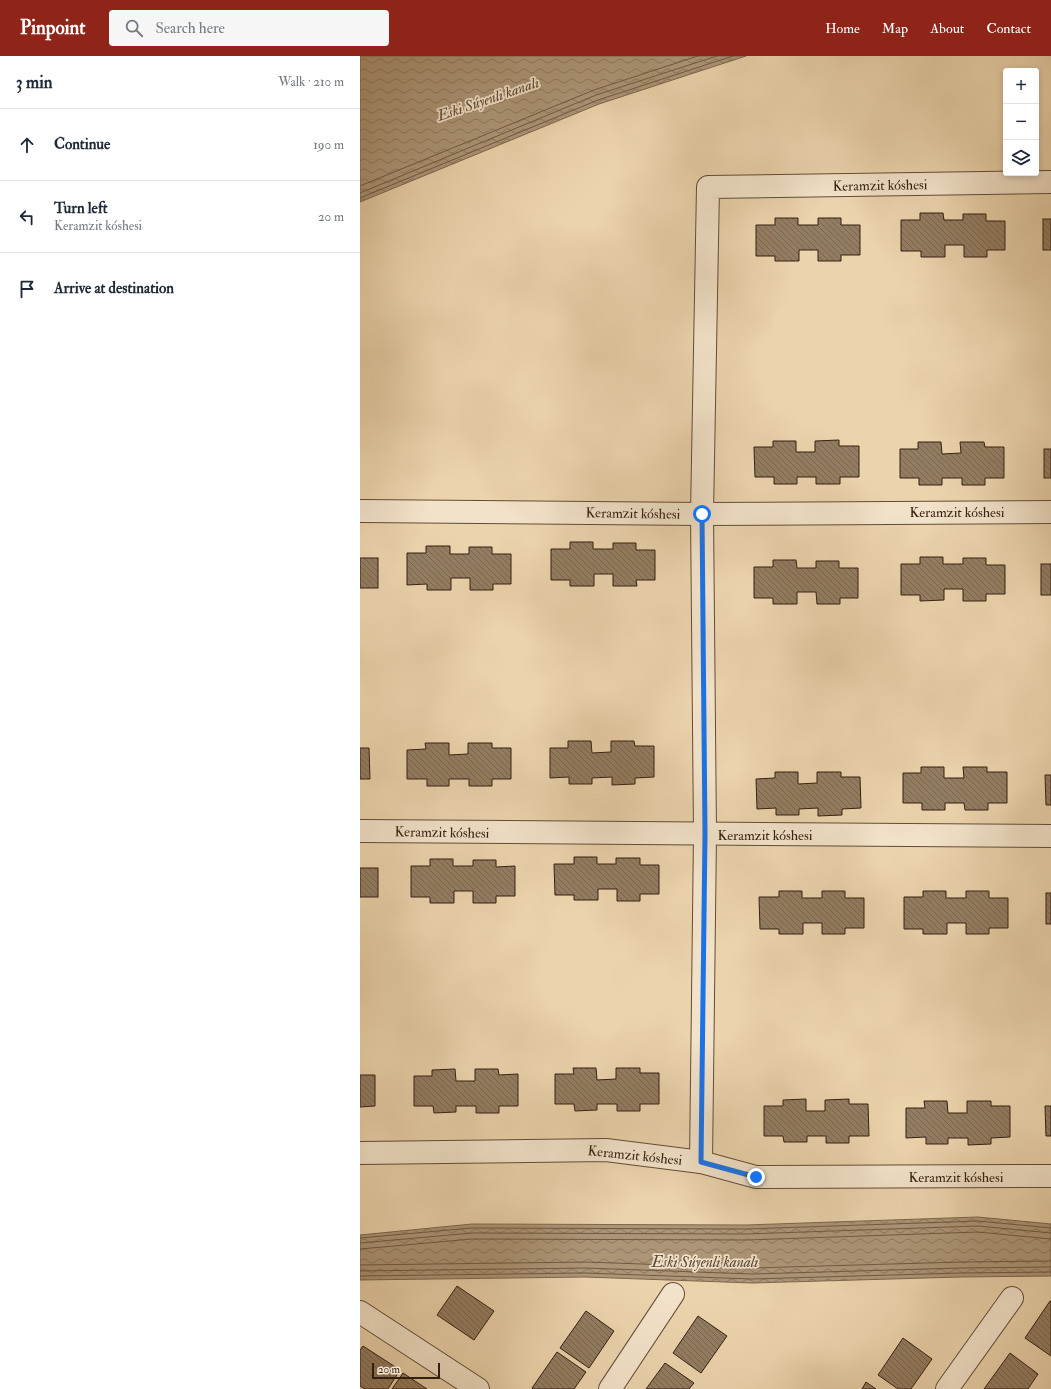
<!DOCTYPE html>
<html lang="en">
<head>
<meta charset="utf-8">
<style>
  body { margin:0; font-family:"IM FELL Double Pica",serif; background:#f6f6f7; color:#1f2937 }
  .controls { position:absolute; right:12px; top:12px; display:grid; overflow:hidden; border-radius:4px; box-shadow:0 2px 6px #0003 }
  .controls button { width:36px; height:36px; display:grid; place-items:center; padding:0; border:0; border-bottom:1px solid #e0e1e3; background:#fff; color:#1f2937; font:20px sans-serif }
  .scale { position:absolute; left:12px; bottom:10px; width:68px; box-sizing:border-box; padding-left:4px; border:2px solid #341f12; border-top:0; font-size:11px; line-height:14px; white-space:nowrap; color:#341f12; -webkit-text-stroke:3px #f2e2c9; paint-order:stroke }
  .stop { position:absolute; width:12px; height:12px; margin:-9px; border:3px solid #1a73e8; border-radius:50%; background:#fff }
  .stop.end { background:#1a73e8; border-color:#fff; box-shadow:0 1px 4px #0008 }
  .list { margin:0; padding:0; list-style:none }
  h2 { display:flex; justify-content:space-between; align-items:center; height:52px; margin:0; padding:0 16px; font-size:17px }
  h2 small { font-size:13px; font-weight:400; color:#747a83 }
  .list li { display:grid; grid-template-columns:26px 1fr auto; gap:12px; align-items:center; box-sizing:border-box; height:72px; padding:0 16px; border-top:1px solid #e0e1e3 }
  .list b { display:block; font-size:15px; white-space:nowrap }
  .list p { margin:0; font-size:13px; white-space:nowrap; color:#747a83 }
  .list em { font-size:13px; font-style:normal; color:#747a83 }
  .icon { flex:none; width:22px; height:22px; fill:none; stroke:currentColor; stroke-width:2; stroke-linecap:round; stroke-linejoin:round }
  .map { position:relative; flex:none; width:691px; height:1333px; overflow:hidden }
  header { display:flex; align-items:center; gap:24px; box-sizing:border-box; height:56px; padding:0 20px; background:#8f2418; color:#fff }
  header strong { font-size:19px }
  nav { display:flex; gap:22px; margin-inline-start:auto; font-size:14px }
  .search { width:280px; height:36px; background:#f6f6f7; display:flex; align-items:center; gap:10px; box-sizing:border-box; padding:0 14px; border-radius:4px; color:#747a83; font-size:15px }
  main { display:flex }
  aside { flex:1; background:#fff }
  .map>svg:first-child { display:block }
</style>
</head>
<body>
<header>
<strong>Pinpoint</strong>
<div class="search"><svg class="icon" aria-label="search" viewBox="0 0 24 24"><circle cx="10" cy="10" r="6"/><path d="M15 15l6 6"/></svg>Search here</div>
<nav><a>Home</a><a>Map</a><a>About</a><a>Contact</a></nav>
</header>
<main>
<aside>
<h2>3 min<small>Walk · 210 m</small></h2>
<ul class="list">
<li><svg class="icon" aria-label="ahead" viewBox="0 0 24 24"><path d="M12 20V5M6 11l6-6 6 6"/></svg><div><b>Continue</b></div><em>190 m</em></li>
<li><svg class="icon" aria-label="left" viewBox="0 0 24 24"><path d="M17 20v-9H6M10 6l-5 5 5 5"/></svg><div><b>Turn left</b><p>Keramzit kóshesi</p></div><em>20 m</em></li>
<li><svg class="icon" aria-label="arrive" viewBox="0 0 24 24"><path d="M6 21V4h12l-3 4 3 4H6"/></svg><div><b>Arrive at destination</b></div></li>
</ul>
</aside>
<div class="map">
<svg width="691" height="1333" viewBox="0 0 691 1333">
  <defs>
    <pattern id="water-waves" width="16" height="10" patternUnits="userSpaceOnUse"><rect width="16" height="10" fill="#ad9678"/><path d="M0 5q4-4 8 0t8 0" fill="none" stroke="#8e7a61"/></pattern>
    <pattern id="building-back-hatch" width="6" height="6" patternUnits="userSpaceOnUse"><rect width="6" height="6" fill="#937d62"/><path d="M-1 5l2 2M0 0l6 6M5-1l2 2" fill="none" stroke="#79664f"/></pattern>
  </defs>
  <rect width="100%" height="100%" fill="#ebd3ac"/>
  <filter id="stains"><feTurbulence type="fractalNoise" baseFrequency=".005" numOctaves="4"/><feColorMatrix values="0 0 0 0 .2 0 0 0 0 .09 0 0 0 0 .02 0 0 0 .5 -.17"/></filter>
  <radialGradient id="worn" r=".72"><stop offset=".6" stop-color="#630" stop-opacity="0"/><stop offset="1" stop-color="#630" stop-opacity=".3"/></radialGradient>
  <!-- water -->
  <g fill="url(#water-waves)" stroke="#7d664f">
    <polygon points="0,0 386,0 239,48 0,146"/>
    <polygon points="618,1161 691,1168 691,1220 601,1221 392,1227 225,1221 0,1224 0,1179 112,1168 386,1169"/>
  </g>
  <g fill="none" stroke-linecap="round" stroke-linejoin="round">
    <!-- shore -->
    <g stroke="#705a45" stroke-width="1">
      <polyline points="0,130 234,34 338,0"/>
      <polyline points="0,137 236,39 357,0"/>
      <polyline points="0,142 238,44 373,0"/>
      <polyline points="0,1182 112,1172 386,1173 618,1165 691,1172"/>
      <polyline points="0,1187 112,1177 386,1178 618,1170 691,1177"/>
      <polyline points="0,1193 112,1183 387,1184 618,1176 691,1183"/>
      <polyline points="0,1209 226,1206 392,1212 601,1206 691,1205"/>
      <polyline points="0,1215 226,1212 392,1218 601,1212 691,1211"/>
      <polyline points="0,1220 225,1217 392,1223 601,1217 691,1216"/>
    </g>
  </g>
  <!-- building -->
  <g fill="url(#building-back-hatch)" stroke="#341f12">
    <polygon points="560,157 583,157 584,164 603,164 603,158 626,158 626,165 645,165 645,194 627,194 627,201 604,201 604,189 585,189 585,201 561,201 561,195 541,195 541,164 560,164"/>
    <polygon points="415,162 438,162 438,169 458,169 458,162 481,162 481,169 500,169 500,199 481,199 481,205 458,205 458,194 439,194 439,205 415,205 415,200 396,200 396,169 415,169"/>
    <rect x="683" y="163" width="8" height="31"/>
    <polygon points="479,384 479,390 499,390 499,421 480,421 480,428 456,428 456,421 437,421 437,428 414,428 414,421 395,421 394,391 413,391 413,385 436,385 436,396 455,396 455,385"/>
    <polygon points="558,386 581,386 582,398 601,397 600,386 624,386 625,391 644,391 644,422 625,422 625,429 602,429 602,422 582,422 582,429 559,429 559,422 540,422 540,393 558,393"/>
    <rect x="684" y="393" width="7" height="29"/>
    <polygon points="210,486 233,486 233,493 253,493 253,487 276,487 276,494 295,494 295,524 276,524 277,530 253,530 253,518 234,518 234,530 210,530 210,524 191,524 191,493 210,493"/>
    <polygon points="66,490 90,490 90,498 109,498 109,491 132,491 132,498 151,498 151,528 133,528 133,534 110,534 110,522 91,522 91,534 67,534 67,528 47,529 47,497 66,497"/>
    <polygon points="560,501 583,501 583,508 603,508 603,502 626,502 626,509 645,509 645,538 626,538 626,545 603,545 603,533 584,533 584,544 560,545 560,539 541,539 541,508 560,508"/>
    <rect x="0" y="502" width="18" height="30"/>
    <polygon points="413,504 436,504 437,512 456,512 456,505 479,505 479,512 498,512 498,542 480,542 480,548 457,548 456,536 437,536 437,548 413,548 413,542 394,542 394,511 413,511"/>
    <rect x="681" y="508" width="10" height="31"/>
    <polygon points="208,685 231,685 232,697 251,696 251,685 274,685 275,690 294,690 294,721 275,722 275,728 252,729 252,721 232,722 232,728 209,728 209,721 190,722 190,692 208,692"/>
    <polygon points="65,687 89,687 89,699 108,698 108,687 132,687 132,692 151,692 151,723 132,723 132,730 109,730 109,723 89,723 89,730 67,730 67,723 47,723 47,694 66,693"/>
    <polygon points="0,692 9,692 10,723 0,723"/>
    <polygon points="561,711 584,711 584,722 604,722 603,711 627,711 627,716 647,716 647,747 628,747 628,754 605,754 604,747 585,747 585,754 562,754 562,747 543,747 543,717 561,717"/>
    <polygon points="415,716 438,716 438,728 457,727 457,716 481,716 481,721 500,721 501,752 482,753 482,759 458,760 458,752 439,753 439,759 416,759 416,752 397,753 396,723 415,722"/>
    <polygon points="685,719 691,719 691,749 686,749"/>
    <polygon points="214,801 237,801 237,808 256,808 256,802 280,802 280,809 299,809 299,838 280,838 280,845 257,845 257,833 238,833 238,844 214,844 214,839 195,839 194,808 214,808"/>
    <polygon points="70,803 93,803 93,810 113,810 113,804 136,804 136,811 155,810 155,840 136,840 136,847 113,847 113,835 94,835 94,847 70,847 70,841 51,841 51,810 70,810"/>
    <rect x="0" y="812" width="18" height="29"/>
    <polygon points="419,835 442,835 442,842 462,842 462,835 485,835 485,842 504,842 504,872 485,872 485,878 462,878 462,867 443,867 443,878 419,878 419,873 400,873 399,841 419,841"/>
    <polygon points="563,835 586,835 586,842 606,842 606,835 629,835 629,842 648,842 648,872 629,872 629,878 606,878 606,867 587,867 587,878 563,878 563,873 544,873 544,841 563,841"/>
    <rect x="686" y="837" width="5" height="31"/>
    <polygon points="213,1012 236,1012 237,1024 256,1023 256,1012 280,1012 280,1017 299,1017 299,1048 280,1048 280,1055 257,1055 257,1048 237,1048 237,1054 215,1055 214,1048 195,1048 195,1018 214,1018"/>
    <polygon points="95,1013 96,1025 115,1025 115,1013 138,1013 139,1019 158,1018 158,1050 139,1050 139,1057 116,1057 116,1050 96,1050 96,1056 74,1057 73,1050 54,1050 54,1020 72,1020 72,1014"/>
    <polygon points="0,1019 15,1019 15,1050 0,1051"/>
    <polygon points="446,1043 446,1055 465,1055 465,1044 489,1043 489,1048 508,1048 509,1080 489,1080 489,1087 466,1087 466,1080 447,1080 447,1086 424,1086 423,1080 404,1080 404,1050 423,1050 423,1044"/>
    <polygon points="564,1045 587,1045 588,1057 607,1057 607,1045 631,1045 631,1050 650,1050 650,1081 631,1082 631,1088 608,1089 608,1082 588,1082 588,1088 566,1088 566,1081 546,1082 546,1052 565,1052"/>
    <polygon points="685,1050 691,1050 691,1080 686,1080"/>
    <polygon points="97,1230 134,1255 114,1284 77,1259"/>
    <polygon points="690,1245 691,1245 691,1300 665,1282"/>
    <polygon points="226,1255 254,1275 229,1312 200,1292"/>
    <polygon points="338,1260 367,1280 341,1317 313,1297"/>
    <polygon points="543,1282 572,1303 551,1333 538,1333 518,1319"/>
    <polygon points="3,1290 40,1314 28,1333 5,1333 0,1330 0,1294"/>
    <polygon points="197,1296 226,1316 214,1333 173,1333 172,1332"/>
    <polygon points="650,1297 678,1318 668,1333 624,1333"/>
    <polygon points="305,1307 334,1327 329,1333 286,1333"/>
    <polygon points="43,1317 67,1333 32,1333"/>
    <polygon points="506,1326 516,1333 502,1333"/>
  </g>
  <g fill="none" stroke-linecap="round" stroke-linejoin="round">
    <defs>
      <g id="minor">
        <polyline points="0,455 342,458 691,456"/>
        <polyline points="0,775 691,780"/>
        <polyline points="0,1097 246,1094 341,1106 396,1121 691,1120"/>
        <polyline points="341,1106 345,778 342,458 348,131 691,126"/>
        <polyline points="0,1256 118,1333"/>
        <polyline points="250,1333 313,1238"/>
        <polyline points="587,1333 652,1242"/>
      </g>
    </defs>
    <!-- minor casing -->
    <use href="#minor" stroke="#624c38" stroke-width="24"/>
    <!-- minor -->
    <use href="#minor" stroke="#f2e2c9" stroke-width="22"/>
  </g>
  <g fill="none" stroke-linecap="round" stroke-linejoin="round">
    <!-- route -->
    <polyline stroke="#1a73e8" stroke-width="5" points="342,458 345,778 341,1106 396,1121"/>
  </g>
  <g text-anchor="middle" stroke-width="3.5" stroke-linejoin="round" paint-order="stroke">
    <!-- street labels -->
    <g font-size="14" fill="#341f12" stroke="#f2e2c9">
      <text transform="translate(520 129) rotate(-1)" y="5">Keramzit kóshesi</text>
      <text x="597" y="461">Keramzit kóshesi</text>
      <text transform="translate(273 457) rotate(1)" y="5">Keramzit kóshesi</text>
      <text transform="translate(82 776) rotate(1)" y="5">Keramzit kóshesi</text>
      <text x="405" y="784">Keramzit kóshesi</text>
      <text transform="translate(275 1099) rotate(6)" y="5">Keramzit kóshesi</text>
      <text x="596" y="1126">Keramzit kóshesi</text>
    </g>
    <!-- water labels -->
    <g font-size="15" font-style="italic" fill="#5e4936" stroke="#f2e2c9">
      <text transform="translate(128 43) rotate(-19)" y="5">Eski Súyenli kanalı</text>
      <text x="345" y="1211">Eski Súyenli kanalı</text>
    </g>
  </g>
  <rect width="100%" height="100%" filter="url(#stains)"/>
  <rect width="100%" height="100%" fill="url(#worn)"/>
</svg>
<div class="controls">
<button>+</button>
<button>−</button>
<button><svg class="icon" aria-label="layers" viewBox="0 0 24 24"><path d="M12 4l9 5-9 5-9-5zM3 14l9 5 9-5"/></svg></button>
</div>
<div class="scale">20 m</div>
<div class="stop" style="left:342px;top:458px"></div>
<div class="stop end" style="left:396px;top:1121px"></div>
</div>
</main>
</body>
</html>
